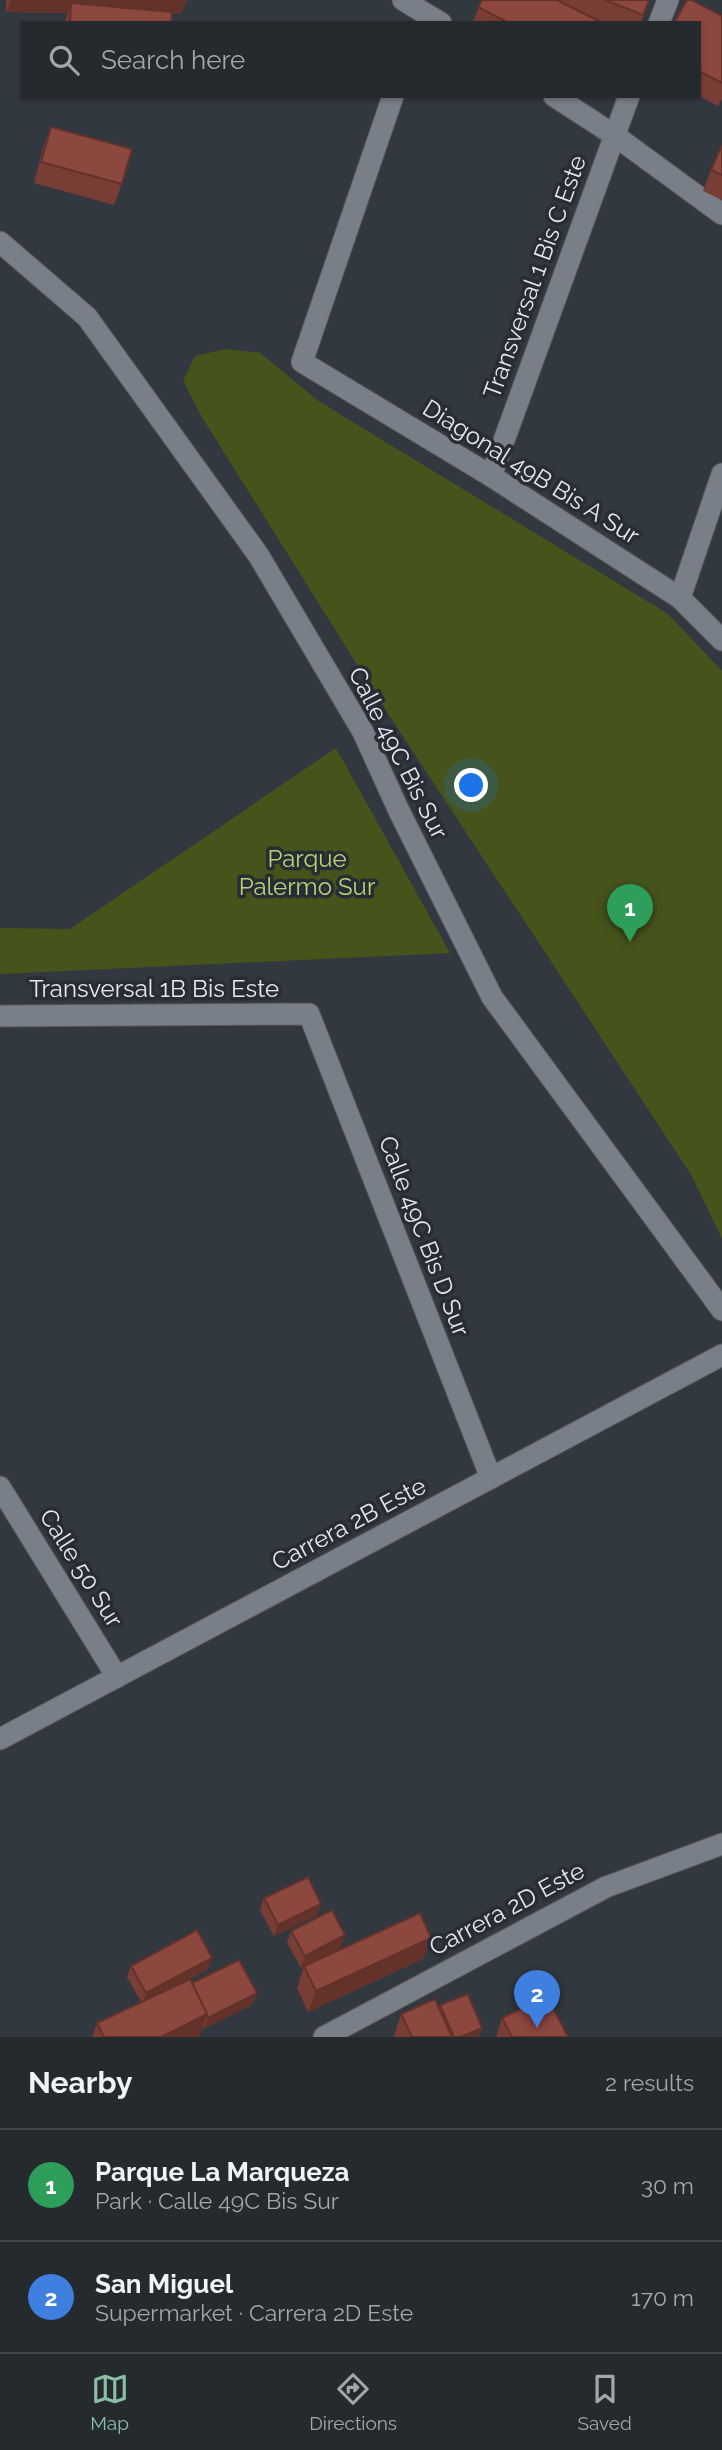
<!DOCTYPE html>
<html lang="en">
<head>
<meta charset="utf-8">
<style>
  body { margin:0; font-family:Raleway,sans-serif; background:#2d3237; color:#f1f3f6 }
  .you { position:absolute; left:472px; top:786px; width:24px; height:24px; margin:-18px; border:5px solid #fff; border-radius:50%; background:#1a73e8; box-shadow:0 0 0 10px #1a73e833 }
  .badge { display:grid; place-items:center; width:46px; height:46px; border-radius:50%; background:#8abfa5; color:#fff; font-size:23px; font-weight:700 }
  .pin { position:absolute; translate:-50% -58px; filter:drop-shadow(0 2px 4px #0008) }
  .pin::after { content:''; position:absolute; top:37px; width:24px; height:21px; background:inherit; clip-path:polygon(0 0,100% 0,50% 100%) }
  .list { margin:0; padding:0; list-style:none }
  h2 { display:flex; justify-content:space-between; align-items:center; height:91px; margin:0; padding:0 28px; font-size:30px }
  h2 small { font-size:23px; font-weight:400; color:#a3a7aa }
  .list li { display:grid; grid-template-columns:46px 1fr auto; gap:21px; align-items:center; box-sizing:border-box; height:112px; padding:0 28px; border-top:2px solid #42464b }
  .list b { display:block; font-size:26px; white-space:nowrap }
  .list p { margin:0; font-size:23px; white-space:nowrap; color:#a3a7aa }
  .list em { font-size:23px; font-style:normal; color:#a3a7aa }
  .icon { flex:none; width:38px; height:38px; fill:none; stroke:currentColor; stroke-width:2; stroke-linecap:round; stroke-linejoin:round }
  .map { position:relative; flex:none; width:722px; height:2037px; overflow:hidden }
  .search { position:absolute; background:#252a2f; box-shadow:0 2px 5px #0004; left:21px; right:21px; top:21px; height:77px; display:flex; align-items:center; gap:18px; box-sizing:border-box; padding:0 24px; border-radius:0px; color:#a3a7aa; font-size:26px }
  .sheet { height:315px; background:#252a2f }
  nav { display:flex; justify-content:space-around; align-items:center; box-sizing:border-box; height:98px; border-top:2px solid #42464b; background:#252a2f; font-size:19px; color:#a3a7aa }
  nav a { display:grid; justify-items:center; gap:4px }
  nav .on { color:#8abfa5 }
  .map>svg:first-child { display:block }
</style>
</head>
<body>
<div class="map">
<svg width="722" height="2037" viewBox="0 0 722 2037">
  <rect width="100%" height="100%" fill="#31383f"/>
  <!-- green -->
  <g fill="#46541c">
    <polygon points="226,349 260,353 320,402 668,614 722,671 722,1239 692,1176 385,709 203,419 183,381 195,356"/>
    <polygon points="336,748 450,953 0,974 0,928 70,929"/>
  </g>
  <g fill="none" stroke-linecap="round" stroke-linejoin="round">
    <defs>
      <g id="street">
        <polyline points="403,0 441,23"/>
        <polyline points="659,23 668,0"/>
        <polyline points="393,96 302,362 491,476 680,598 722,640"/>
        <polyline points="554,96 614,135 722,214"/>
        <polyline points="0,242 87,317 259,556 363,732 399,811 492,997 722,1310"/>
        <polyline points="491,476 629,96"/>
        <polyline points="680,598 722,474"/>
        <polyline points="0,1016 309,1014 491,1478"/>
        <polyline points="0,1487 117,1677"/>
        <polyline points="0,1739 722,1355"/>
        <polyline points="324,2037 606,1887 722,1844"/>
      </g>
    </defs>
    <!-- street casing -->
    <use href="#street" stroke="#52575d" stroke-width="23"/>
    <!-- street -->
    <use href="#street" stroke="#787f88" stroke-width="21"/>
  </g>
  <!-- wall -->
  <g fill="#783d35">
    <polygon points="6,0 187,0 181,14 172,14 171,23 64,23 68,13 6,12"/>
    <polygon points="482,0 650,0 641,23 472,23"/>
    <polygon points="722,16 722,99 718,106 699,96 699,23"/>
    <polygon points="51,127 122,184 114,205 34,183 43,148"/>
    <polygon points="722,145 722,200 703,191 711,170"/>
    <polygon points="264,1898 317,1915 274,1936 260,1910"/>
    <polygon points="291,1931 341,1947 301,1968 287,1943"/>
    <polygon points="423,1959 308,2012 297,1988 304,1966"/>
    <polygon points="131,1966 208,1969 190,1979 192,1983 257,1993 252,2005 204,2029 203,2026 200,2036 197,2037 92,2037 97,2023 141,2002 127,1977"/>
    <polygon points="440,2005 479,2037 394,2037 394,2036 401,2014 439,2009"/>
    <polygon points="502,2018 568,2037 496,2037"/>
  </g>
  <!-- shaded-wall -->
  <g fill="#62322b">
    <polygon points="11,0 187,0 181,14 71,13 71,3 68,13 6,12"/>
    <polygon points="321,1904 317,1915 274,1936 278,1925"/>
    <polygon points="345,1935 341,1947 301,1968 305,1956"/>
    <polygon points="431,1938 423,1959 308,2012 316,1991"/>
    <polygon points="212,1958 208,1969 142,2005 146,1993"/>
    <polygon points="257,1993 252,2005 204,2029 208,2018"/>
    <polygon points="207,2014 200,2036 197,2037 161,2037"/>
    <polygon points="482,2028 479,2037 460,2037"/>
  </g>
  <!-- building -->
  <g fill="#8c473e" stroke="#62322b" stroke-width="2">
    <polygon points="482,0 557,0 603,23 509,23 478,7"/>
    <polygon points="605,0 649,0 643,15"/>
    <polygon points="687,0 692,0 722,16 722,83 699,71 699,23 674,23"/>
    <polygon points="71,3 172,12 171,23 70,23"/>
    <polygon points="51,127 132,149 122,184 41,162"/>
    <polygon points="722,145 722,175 711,170"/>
    <polygon points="308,1877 321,1904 278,1925 264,1898"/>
    <polygon points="332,1910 345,1935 305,1956 291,1931"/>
    <polygon points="420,1913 431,1938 316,1991 304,1966"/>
    <polygon points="197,1930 212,1958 146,1993 131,1966"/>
    <polygon points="239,1960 257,1993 208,2018 192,1983"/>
    <polygon points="190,1979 207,2014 161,2037 104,2037 97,2023"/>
    <polygon points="468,1994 482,2028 460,2037 454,2037 440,2005"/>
    <polygon points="547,1996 568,2037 512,2037 502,2018"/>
    <polygon points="435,1999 452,2037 412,2037 401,2014"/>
  </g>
  <g text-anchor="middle" stroke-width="7" stroke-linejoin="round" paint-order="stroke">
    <!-- street labels -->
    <g font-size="24" fill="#e4e8ed" stroke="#272d34">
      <text transform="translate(535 277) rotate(-70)" y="8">Transversal 1 Bis C Este</text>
      <text transform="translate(531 472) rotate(32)" y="8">Diagonal 49B Bis A Sur</text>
      <text transform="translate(398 753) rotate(63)" y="8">Calle 49C Bis Sur</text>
      <text x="154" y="997">Transversal 1B Bis Este</text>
      <text transform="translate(424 1236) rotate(69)" y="8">Calle 49C Bis D Sur</text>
      <text transform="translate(349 1524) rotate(-28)" y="8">Carrera 2B Este</text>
      <text transform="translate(81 1568) rotate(58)" y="8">Calle 50 Sur</text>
      <text transform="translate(507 1909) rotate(-28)" y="8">Carrera 2D Este</text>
    </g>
    <!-- park labels -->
    <g font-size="24" fill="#b8d274" stroke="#272d34">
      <text x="307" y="867">Parque<tspan x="307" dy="28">Palermo Sur</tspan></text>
    </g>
  </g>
</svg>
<div class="you"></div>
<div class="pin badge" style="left:630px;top:942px;background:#2e9e5b">1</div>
<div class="pin badge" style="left:537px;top:2028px;background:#3f7fe0">2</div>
<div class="search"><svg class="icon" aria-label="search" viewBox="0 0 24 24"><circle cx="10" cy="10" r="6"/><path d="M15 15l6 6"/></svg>Search here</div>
</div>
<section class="sheet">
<h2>Nearby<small>2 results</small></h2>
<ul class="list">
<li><span class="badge" style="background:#2e9e5b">1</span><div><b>Parque La Marqueza</b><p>Park · Calle 49C Bis Sur</p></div><em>30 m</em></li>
<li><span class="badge" style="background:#3f7fe0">2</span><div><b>San Miguel</b><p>Supermarket · Carrera 2D Este</p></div><em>170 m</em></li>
</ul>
</section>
<nav>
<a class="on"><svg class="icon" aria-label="map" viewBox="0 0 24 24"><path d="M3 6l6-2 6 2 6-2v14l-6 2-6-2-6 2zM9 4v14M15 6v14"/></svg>Map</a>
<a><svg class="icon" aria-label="directions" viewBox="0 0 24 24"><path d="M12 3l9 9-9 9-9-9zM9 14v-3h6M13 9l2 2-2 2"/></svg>Directions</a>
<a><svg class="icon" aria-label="saved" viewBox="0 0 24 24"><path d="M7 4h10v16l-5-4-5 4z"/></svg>Saved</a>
</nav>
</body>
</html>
